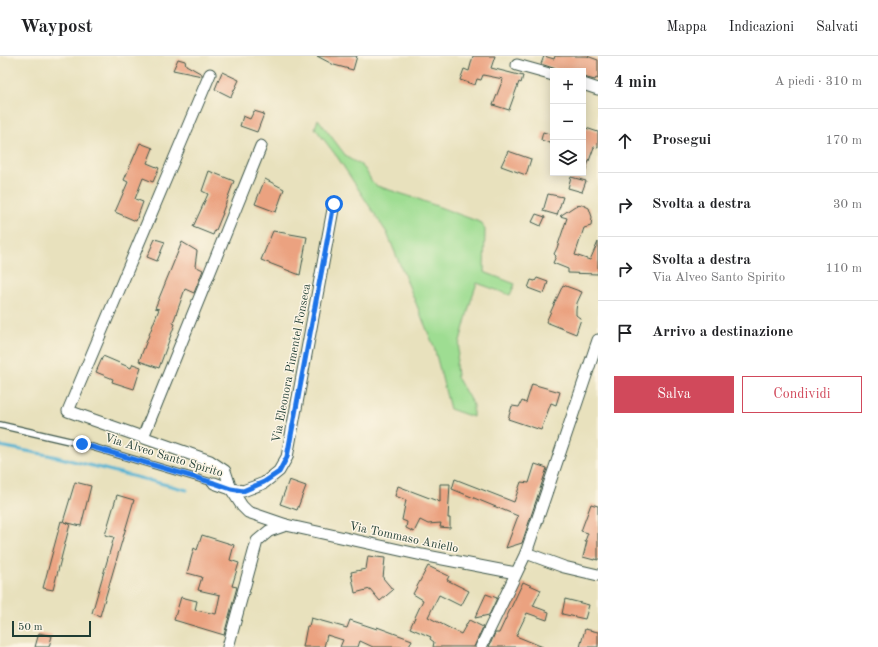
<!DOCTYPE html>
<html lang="it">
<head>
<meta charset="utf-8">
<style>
  body { margin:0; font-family:"Old Standard TT",serif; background:#f2f2f2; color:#202124 }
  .controls { position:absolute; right:12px; top:12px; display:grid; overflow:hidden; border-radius:0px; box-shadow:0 2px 10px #0003 }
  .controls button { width:36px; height:36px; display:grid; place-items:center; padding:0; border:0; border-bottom:1px solid #e0e0e0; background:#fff; color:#202124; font:20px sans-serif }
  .scale { position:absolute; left:12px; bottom:10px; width:79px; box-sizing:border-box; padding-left:4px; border:2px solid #1f3d34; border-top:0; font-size:11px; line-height:14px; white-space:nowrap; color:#1f3d34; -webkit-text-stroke:3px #fcf5e5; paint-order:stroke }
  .stop { position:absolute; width:12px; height:12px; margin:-9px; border:3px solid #1a73e8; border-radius:50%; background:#fff }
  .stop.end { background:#1a73e8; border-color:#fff; box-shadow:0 1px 4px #0008 }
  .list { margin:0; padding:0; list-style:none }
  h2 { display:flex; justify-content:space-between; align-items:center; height:52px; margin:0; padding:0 16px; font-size:17px }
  h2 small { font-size:13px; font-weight:400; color:#757577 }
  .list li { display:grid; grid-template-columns:26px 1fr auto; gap:12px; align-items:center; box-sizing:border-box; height:64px; padding:0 16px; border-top:1px solid #e0e0e0 }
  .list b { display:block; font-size:15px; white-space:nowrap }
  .list p { margin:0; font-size:13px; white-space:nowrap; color:#757577 }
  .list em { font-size:13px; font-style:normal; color:#757577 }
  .actions { display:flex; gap:8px; padding:12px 16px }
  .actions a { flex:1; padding:9px 0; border:1px solid #d1495b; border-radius:0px; text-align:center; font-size:14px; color:#d1495b }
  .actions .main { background:#d1495b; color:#fff }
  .icon { flex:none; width:22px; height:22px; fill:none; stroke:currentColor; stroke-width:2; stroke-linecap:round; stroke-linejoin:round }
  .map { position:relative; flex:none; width:598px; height:591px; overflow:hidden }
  header { display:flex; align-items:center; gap:24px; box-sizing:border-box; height:56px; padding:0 20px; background:#fff; border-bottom:1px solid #e0e0e0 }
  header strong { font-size:19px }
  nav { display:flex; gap:22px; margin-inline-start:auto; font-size:14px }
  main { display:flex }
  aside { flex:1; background:#fff }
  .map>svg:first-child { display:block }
</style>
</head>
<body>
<header>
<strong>Waypost</strong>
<nav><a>Mappa</a><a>Indicazioni</a><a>Salvati</a></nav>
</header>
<main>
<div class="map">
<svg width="598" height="591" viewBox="0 0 598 591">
  <rect width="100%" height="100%" fill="#fcf5e5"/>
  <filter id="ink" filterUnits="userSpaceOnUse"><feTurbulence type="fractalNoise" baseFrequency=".025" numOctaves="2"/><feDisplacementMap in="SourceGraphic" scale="8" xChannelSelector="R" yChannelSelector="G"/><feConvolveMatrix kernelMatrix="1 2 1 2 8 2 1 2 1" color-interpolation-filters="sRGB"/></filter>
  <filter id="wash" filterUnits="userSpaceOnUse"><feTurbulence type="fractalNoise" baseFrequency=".012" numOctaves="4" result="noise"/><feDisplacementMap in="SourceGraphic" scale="16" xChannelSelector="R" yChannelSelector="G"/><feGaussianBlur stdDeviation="0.9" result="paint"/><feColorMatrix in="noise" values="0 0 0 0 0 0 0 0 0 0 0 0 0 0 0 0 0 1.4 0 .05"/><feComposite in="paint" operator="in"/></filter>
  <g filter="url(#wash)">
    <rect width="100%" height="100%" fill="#e8e1bd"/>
    <!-- green -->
    <path fill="#9edd92" stroke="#5e8d63" d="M318 63 346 100C351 105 360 107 364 112 369 118 370 126 377 130L418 143 482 167 485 174 484 216 515 228 510 239 477 227 472 241 460 285 456 309 457 321 473 349V361L450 353 434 291 387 177 338 102 315 72Z"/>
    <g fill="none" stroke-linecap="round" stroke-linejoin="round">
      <!-- stream -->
      <polyline stroke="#55b3d3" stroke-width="3" points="0,390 53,400 187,434"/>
    </g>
    <g id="blocks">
      <!-- building -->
      <g fill="#eba280">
        <polygon points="317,0 357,0 353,14 334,9"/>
        <polygon points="473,0 495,0 491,12 523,20 521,27 519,26 509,54 493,49 503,23 483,19 481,24 477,23 475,29 460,24 464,13 469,15"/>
        <polygon points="544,0 554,3 555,0 587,0 598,4 598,23 596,22 595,24 583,21 583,15 562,15 541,8"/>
        <polygon points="178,3 185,5 186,9 202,18 202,20 173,14"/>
        <polygon points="222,16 239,24 231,41 215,33"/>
        <polygon points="254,55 264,58 257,76 240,70 243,60 250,63"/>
        <polygon points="583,71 598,76 598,92 594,91 584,119 583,119"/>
        <polygon points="543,76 553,79 553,88 541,84"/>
        <polygon points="140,87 153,92 147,107 159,112 153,126 143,122 135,143 143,146 136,165 115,156 128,126 124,124"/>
        <polygon points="508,95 531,103 526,119 501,110"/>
        <polygon points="209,115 234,125 222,157 223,157 216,174 215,174 213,179 193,171 208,138 202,135"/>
        <polygon points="571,121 586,125 582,136 568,132"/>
        <polygon points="265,123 284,133 276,156 255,148"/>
        <polygon points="548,138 563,141 557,159 543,155"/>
        <polygon points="583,149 589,152 592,161 591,170 584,172 575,199 590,204 598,186 598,218 568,217 568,213 553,207 556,200 554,198 557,192 567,162 560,160 575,150"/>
        <polygon points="536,158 545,161 541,170 532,166"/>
        <polygon points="273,175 307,181 300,219 261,204"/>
        <polygon points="155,183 165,186 157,205 147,201"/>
        <polygon points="182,186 197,195 195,210 203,214 194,237 185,233 173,267 175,268 159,312 139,305 159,253 155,252"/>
        <polygon points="537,222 548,226 544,238 528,232 531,224 535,225"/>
        <polygon points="563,229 582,236 577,247 576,254 576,259 581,263 576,278 546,266"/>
        <polygon points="103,300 131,312 133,308 141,311 134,333 112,326 113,323 96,316"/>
        <polygon points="532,328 560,336 556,349 551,347 541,374 508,363 512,350 519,351 522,345 526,347"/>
        <polygon points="535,408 547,412 522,487 506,492 518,460 452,433 455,423 514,446 521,426 529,427"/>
        <polygon points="289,424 306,430 297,454 280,448"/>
        <polygon points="75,426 91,430 81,470 64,466 70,468 53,534 43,532 61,465 63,466"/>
        <polygon points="440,428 450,428 448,462 450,462 450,472 440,471 441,467 428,468 420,464 414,476 406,472 407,466 402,464 406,444 395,440 398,430 440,446"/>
        <polygon points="117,439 134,444 100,560 92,557 114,481 105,479"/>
        <polygon points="591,448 598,450 598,504 594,503 594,504 583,501 587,485 585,485 588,477 581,475"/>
        <polygon points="202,479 234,489 230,504 239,507 232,530 237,531 224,579 174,564 181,541 197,545 195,554 216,558 220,539 198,534 202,521 187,517 194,492 197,494"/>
        <polygon points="368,500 385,502 383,522 393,534 380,545 370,533 355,537 351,516 366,513"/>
        <polygon points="428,510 449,520 447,524 469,535 461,550 439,539 428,561 461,578 469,564 483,571 474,591 433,591 434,586 430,583 431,581 410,572 423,544 413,538"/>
        <polygon points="523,526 541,534 533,550 549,556 547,564 527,557 516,580 543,591 489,591 495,577 499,577"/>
        <polygon points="486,538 497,542 490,557 489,559 475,562"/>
        <polygon points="565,543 589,549 585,563 562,558"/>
        <polygon points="311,562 347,572 350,564 377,573 377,571 412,584 409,591 373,591 360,585 358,591 340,591 343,584 327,579 324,591 303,591 307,570 309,570"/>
        <polygon points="585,573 598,576 598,591 580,591"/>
        <polygon points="39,577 52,580 49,591 35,591"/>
      </g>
    </g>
  </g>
  <g filter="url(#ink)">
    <use href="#blocks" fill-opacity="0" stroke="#3d5649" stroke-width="1"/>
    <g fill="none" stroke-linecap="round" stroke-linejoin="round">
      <defs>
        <polyline id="service" points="0,369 82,388 214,427"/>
        <g id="minor">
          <polyline points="517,9 553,19"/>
          <polyline points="210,18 68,355 210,405 225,415 231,433 242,450 248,456 286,469 422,499 516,517"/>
          <polyline points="583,28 598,33"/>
          <polyline points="143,381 261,90"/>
          <polyline points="214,427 231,433 243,435 264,427 279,415 287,401 334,148"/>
          <polyline points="526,497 564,511 598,519"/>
          <polyline points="228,591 257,485 269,475 286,469"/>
          <polyline points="481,591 526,497 598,284"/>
        </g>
      </defs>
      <!-- service casing -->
      <use href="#service" stroke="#3d5649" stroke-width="8"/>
      <!-- minor casing -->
      <use href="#minor" stroke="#3d5649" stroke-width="13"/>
      <!-- service -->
      <use href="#service" stroke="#fff" stroke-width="5.5"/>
      <!-- minor -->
      <use href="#minor" stroke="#fff" stroke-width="11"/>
    </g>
  </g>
  <g fill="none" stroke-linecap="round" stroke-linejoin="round" filter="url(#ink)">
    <!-- route -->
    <polyline stroke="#1a73e8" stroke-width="5" points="82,388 214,427 231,433 243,435 264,426 279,416 287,401 334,148"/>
  </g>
  <g text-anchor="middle" stroke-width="3" stroke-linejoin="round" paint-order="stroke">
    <!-- street labels -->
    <g font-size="12" fill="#1f3d34" stroke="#fcf5e5">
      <text transform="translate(291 307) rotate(-79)" y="4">Via Eleonora Pimentel Fonseca</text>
      <text transform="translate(164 399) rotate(17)" y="4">Via Alveo Santo Spirito</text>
      <text transform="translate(404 481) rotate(12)" y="4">Via Tommaso Aniello</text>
    </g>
  </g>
</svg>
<div class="controls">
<button>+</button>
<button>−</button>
<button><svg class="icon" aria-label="layers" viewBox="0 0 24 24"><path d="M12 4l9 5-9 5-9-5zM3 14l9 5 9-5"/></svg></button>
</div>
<div class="scale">50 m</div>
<div class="stop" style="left:334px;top:148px"></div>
<div class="stop end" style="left:82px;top:388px"></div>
</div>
<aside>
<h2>4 min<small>A piedi · 310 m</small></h2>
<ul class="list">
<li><svg class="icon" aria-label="ahead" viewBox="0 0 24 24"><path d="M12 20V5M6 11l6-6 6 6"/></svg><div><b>Prosegui</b></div><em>170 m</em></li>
<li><svg class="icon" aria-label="right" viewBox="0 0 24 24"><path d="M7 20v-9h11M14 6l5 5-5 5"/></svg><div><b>Svolta a destra</b></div><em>30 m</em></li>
<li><svg class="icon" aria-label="right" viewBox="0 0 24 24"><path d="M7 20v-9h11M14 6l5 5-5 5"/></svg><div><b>Svolta a destra</b><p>Via Alveo Santo Spirito</p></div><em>110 m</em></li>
<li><svg class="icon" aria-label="arrive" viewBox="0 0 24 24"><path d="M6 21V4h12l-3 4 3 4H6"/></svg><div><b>Arrivo a destinazione</b></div></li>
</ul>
<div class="actions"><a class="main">Salva</a><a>Condividi</a></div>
</aside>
</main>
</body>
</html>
